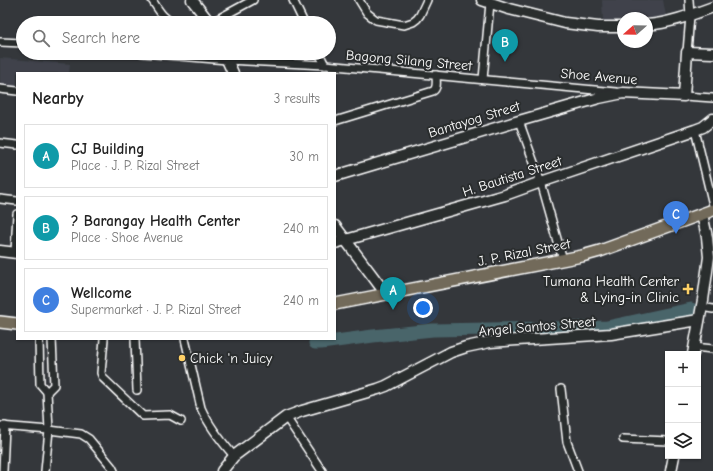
<!DOCTYPE html>
<html lang="en">
<head>
<meta charset="utf-8">
<style>
  body { margin:0; font-family:"Comic Neue",sans-serif; background:#f2f2f2; color:#222 }
  .controls { position:absolute; right:12px; bottom:12px; display:grid; overflow:hidden; border-radius:0px; box-shadow:0 1px 3px #0004 }
  .controls button { width:36px; height:36px; display:grid; place-items:center; padding:0; border:0; border-bottom:1px solid #e0e0e0; background:#fff; color:#222; font:20px sans-serif }
  .compass { position:absolute; left:617px; top:12px; width:36px; height:36px; border-radius:50%; background:#fff; box-shadow:0 1px 3px #0004; rotate:250deg }
  .you { position:absolute; left:423px; top:308px; width:14px; height:14px; margin:-10px; border:3px solid #fff; border-radius:50%; background:#1a73e8; box-shadow:0 0 0 6px #1a73e833 }
  .badge { display:grid; place-items:center; width:26px; height:26px; border-radius:50%; background:#111827; color:#fff; font-size:13px; font-weight:700 }
  .pin { position:absolute; translate:-50% -33px; filter:drop-shadow(0 1px 2px #0008) }
  .pin::after { content:''; position:absolute; top:21px; width:14px; height:12px; background:inherit; clip-path:polygon(0 0,100% 0,50% 100%) }
  .list { margin:0; padding:0; list-style:none }
  h2 { display:flex; justify-content:space-between; align-items:center; height:52px; margin:0; padding:0 16px; font-size:17px }
  h2 small { font-size:13px; font-weight:400; color:#767676 }
  .list li { display:grid; grid-template-columns:26px 1fr auto; gap:12px; align-items:center; box-sizing:border-box; height:64px; margin:0 8px 8px; padding:0 8px; border:1px solid #e0e0e0; border-radius:0px }
  .list b { display:block; font-size:15px; white-space:nowrap }
  .list p { margin:0; font-size:13px; white-space:nowrap; color:#767676 }
  .list em { font-size:13px; font-style:normal; color:#767676 }
  .icon { flex:none; width:22px; height:22px; fill:none; stroke:currentColor; stroke-width:2; stroke-linecap:round; stroke-linejoin:round }
  .map { position:relative; flex:none; width:713px; height:471px; overflow:hidden }
  .search { position:absolute; background:#fff; box-shadow:0 1px 3px #0004; left:16px; top:16px; width:320px; height:44px; display:flex; align-items:center; gap:10px; box-sizing:border-box; padding:0 14px; border-radius:22px; color:#767676; font-size:15px }
  .panel { position:absolute; background:#fff; box-shadow:0 1px 3px #0004; left:16px; top:72px; width:320px; height:268px; border-radius:0px }
  .map>svg:first-child { display:block }
</style>
</head>
<body>
<div class="map">
<svg width="713" height="471" viewBox="0 0 713 471">
  <rect width="100%" height="100%" fill="#34373b"/>
  <filter id="ink" filterUnits="userSpaceOnUse"><feTurbulence type="fractalNoise" baseFrequency=".025" numOctaves="2"/><feDisplacementMap in="SourceGraphic" scale="8" xChannelSelector="R" yChannelSelector="G"/><feConvolveMatrix kernelMatrix="1 2 1 2 8 2 1 2 1" color-interpolation-filters="sRGB"/></filter>
  <g filter="url(#ink)">
    <!-- built -->
    <g fill="#3f434b">
      <polygon points="602,0 663,0 666,16 647,20 647,18 623,18 623,22 603,21"/>
      <polygon points="0,58 70,64 69,73 17,73 17,90 7,86 0,85"/>
    </g>
    <g fill="none" stroke-linecap="round" stroke-linejoin="round">
      <!-- river -->
      <polyline stroke="#48656b" stroke-width="13" points="315,343 321,343 373,336 433,330 607,327 691,309"/>
      <defs>
        <g id="street">
          <path d="M152 0C158 9 163 19 174 23"/>
          <polyline points="293,0 304,23"/>
          <polyline points="359,0 367,13 376,20 404,25 413,22 417,19 420,15 427,0"/>
          <polyline points="190,23 209,21 216,20 253,0"/>
          <polyline points="0,42 23,43"/>
          <polyline points="687,52 690,16 689,0"/>
          <polyline points="142,53 227,60 325,65 616,92"/>
          <polyline points="319,53 325,65"/>
          <polyline points="483,79 490,3"/>
          <polyline points="0,89 17,91"/>
          <polyline points="684,96 713,98"/>
          <path d="M335 121 433 91C438 88 436 80 436 75"/>
          <polyline points="519,121 541,182 563,260"/>
          <polyline points="695,130 713,205"/>
          <polyline points="0,143 17,145"/>
          <polyline points="0,199 17,201"/>
          <polyline points="15,252 17,214"/>
          <polyline points="701,307 713,309"/>
          <polyline points="39,339 40,384 47,392 49,430 45,471"/>
          <polyline points="104,339 101,373 103,378 143,416 170,415 181,421"/>
          <polyline points="135,339 137,390"/>
          <path d="M185 339 201 408C209 426 221 441 234 456"/>
          <polyline points="694,347 713,349"/>
          <polyline points="561,389 567,442 578,471"/>
          <polyline points="47,392 54,385 52,339"/>
          <polyline points="286,417 322,471"/>
          <polyline points="0,426 49,430 81,434 89,439 112,467 114,471"/>
          <polyline points="623,439 668,441"/>
          <polyline points="3,471 5,426"/>
        </g>
        <g id="secondary">
          <polyline points="192,0 210,23"/>
          <polyline points="482,0 509,9 565,23 598,27 623,27"/>
          <path d="M647 25C670 23 691 15 713 7"/>
          <polyline points="224,53 233,73"/>
          <polyline points="335,176 519,121 599,98 623,93 684,96 687,52 713,53"/>
          <polyline points="335,226 386,294"/>
          <polyline points="335,243 505,195 541,182 695,130 703,127 713,119"/>
          <polyline points="0,251 17,253"/>
          <polyline points="693,354 703,300 709,257 707,237 702,214"/>
          <polyline points="222,471 234,456 286,417 302,411 378,389 386,386 451,352 466,347 490,342 517,340 611,334 699,320"/>
          <polyline points="671,471 674,456"/>
        </g>
        <g id="primary">
          <polyline points="335,304 582,256 600,251 713,210"/>
          <polyline points="0,322 17,324"/>
        </g>
      </defs>
      <!-- street casing -->
      <use href="#street" stroke="#fff" stroke-width="10"/>
      <!-- secondary casing -->
      <use href="#secondary" stroke="#fff" stroke-width="13"/>
      <!-- primary casing -->
      <use href="#primary" stroke="#fff" stroke-width="14"/>
      <!-- street -->
      <use href="#street" stroke="#2a2d2e" stroke-width="7"/>
      <!-- secondary -->
      <use href="#secondary" stroke="#2a2d2e" stroke-width="10"/>
      <!-- primary -->
      <use href="#primary" stroke="#726b5a" stroke-width="11"/>
    </g>
  </g>
  <!-- markers -->
  <g fill="#ffd166" stroke="#2a2d2e" stroke-width="1.5">
    <path d="M686 283h4v4h4v4h-4v4h-4v-4h-4v-4h4z"/>
    <circle cx="182" cy="358" r="4"/>
  </g>
  <g text-anchor="middle" stroke-width="4" stroke-linejoin="round" paint-order="stroke">
    <!-- street labels -->
    <g font-size="14" fill="#fff" stroke="#2a2d2e">
      <text transform="translate(409 60) rotate(5)" y="5">Bagong Silang Street</text>
      <text transform="translate(599 76) rotate(5)" y="5">Shoe Avenue</text>
      <text transform="translate(474 119) rotate(-17)" y="5">Bantayog Street</text>
      <text transform="translate(512 176) rotate(-18)" y="5">H. Bautista Street</text>
      <text transform="translate(524 252) rotate(-11)" y="5">J. P. Rizal Street</text>
      <text transform="translate(537 326) rotate(-5)" y="5">Angel Santos Street</text>
    </g>
    <!-- poi labels -->
    <g font-size="14" fill="#fff" stroke="#2a2d2e" text-anchor="end">
      <text x="679" y="286">Tumana Health Center<tspan x="679" dy="16">&amp; Lying-in Clinic</tspan></text>
      <text x="190" y="363" text-anchor="start">Chick 'n Juicy</text>
    </g>
  </g>
</svg>
<div class="controls">
<button>+</button>
<button>−</button>
<button><svg class="icon" aria-label="layers" viewBox="0 0 24 24"><path d="M12 4l9 5-9 5-9-5zM3 14l9 5 9-5"/></svg></button>
</div>
<svg class="compass" viewBox="-18 -18 36 36"><path d="M0-13l5 13h-10z" fill="#e53935"/><path d="M0 13l5-13h-10z" fill="#767676"/></svg>
<div class="you"></div>
<div class="pin badge" style="left:393px;top:310px;background:#0f9aa8">A</div>
<div class="pin badge" style="left:505px;top:62px;background:#0f9aa8">B</div>
<div class="pin badge" style="left:676px;top:234px;background:#3f7fe0">C</div>
<div class="search"><svg class="icon" aria-label="search" viewBox="0 0 24 24"><circle cx="10" cy="10" r="6"/><path d="M15 15l6 6"/></svg>Search here</div>
<section class="panel">
<h2>Nearby<small>3 results</small></h2>
<ul class="list">
<li><span class="badge" style="background:#0f9aa8">A</span><div><b>CJ Building</b><p>Place · J. P. Rizal Street</p></div><em>30 m</em></li>
<li><span class="badge" style="background:#0f9aa8">B</span><div><b>? Barangay Health Center</b><p>Place · Shoe Avenue</p></div><em>240 m</em></li>
<li><span class="badge" style="background:#3f7fe0">C</span><div><b>Wellcome</b><p>Supermarket · J. P. Rizal Street</p></div><em>240 m</em></li>
</ul>
</section>
</div>
</body>
</html>
